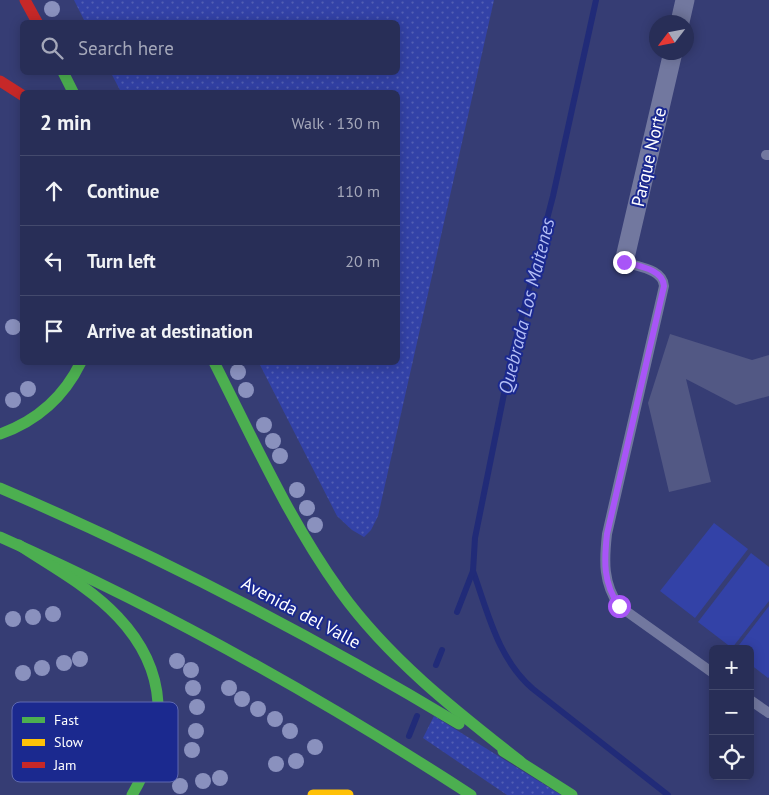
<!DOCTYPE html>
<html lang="en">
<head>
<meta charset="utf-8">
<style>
  body { margin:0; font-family:"PT Sans",sans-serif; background:#343a61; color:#f1f3f6 }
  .controls { position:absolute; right:15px; bottom:15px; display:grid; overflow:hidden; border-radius:8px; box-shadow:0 2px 12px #0003 }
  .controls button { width:45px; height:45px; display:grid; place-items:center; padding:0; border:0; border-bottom:1px solid #444a6d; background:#282e57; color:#f1f3f6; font:25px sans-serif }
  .compass { position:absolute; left:649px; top:15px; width:45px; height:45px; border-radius:50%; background:#282e57; box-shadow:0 2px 12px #0003; rotate:238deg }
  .stop { position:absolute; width:15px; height:15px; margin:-11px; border:4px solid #a855f7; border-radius:50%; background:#fff }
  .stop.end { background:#a855f7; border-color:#fff; box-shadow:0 1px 5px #0008 }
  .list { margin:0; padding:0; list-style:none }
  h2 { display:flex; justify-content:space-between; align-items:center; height:65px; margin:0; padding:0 20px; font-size:21px }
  h2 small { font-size:16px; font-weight:400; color:#a5a8ba }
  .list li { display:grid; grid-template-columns:32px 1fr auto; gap:15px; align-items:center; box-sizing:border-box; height:70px; padding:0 20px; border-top:1px solid #444a6d }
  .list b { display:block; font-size:19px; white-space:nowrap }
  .list em { font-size:16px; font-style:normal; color:#a5a8ba }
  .icon { flex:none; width:28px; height:28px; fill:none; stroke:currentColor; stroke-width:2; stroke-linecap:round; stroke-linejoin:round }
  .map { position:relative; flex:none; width:769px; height:795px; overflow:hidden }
  .search { position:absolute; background:#282e57; box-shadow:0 2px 12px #0003; left:20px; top:20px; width:380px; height:55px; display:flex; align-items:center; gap:12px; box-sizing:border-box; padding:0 18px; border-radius:8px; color:#a5a8ba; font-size:19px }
  .panel { position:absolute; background:#282e57; box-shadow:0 2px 12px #0003; left:20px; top:90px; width:380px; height:275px; border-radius:8px }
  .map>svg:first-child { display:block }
</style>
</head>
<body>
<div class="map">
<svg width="769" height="795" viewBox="0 0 769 795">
  <defs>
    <pattern id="grass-dots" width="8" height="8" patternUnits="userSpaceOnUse" patternTransform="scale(1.25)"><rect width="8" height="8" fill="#3342a7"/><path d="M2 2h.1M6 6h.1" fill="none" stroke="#525eb4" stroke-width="1.8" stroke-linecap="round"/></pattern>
  </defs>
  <rect width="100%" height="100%" fill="#363d74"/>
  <!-- grass -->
  <g fill="url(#grass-dots)">
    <polygon points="74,0 494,0 378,516 371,530 364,537 352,530 337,516 259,363 398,362 398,92 121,92 111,73 398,72 398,22 85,22"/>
    <polygon points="434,716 561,795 507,795 423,738"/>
  </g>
  <!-- garden -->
  <g fill="#3342a7">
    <polygon points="714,523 748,549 695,618 660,591"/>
    <polygon points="751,553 769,567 769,601 732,648 698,622"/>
    <polygon points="769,606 769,677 768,678 750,664 750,649 736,649"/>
  </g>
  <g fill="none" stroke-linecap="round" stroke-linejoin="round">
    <!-- stream -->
    <g stroke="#212b78" stroke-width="6">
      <path d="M473 571C488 613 498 659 533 689L668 795"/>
      <polyline points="457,612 473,571 475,538 512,354 553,196 596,0"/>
      <polyline points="436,665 442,650"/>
      <polyline points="409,736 417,716"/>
    </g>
  </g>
  <!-- building -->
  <polygon fill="#525884" points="670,334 752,360 769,355 769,396 736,405 686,379 711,482 669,492 648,403"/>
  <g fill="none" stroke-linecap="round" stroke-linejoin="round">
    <!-- lane -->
    <g stroke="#72789f" stroke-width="10">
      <polyline points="766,155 769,155"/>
      <path d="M624 262C638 267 663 269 664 286L607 534C604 561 603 583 619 606L713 673"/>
      <polyline points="750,700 769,713"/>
    </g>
    <!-- street -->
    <g stroke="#72789f" stroke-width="19">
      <polyline points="680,22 685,0"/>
      <polyline points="624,262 673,52"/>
    </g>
    <!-- fast -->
    <g stroke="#4caf50" stroke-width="11">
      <polyline points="63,72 73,92"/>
      <path d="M214 362C253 439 289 520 340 591 389 659 456 711 521 762"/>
      <path d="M0 434C37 421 64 397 81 362"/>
      <path d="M0 488C159 556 311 635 459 724"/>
      <path d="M0 537C165 610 320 697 471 795"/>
      <path d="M19 545C52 567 90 587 118 617 169 671 169 733 132 795"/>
      <polyline points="503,751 572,795"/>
    </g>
    <!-- slow -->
    <polyline stroke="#ffc107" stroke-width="11" points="313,795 348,795"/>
    <!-- jam -->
    <g stroke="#c62828" stroke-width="11">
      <polyline points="25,0 37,22"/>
      <polyline points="0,81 22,95"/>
    </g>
  </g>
  <!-- trees -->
  <g fill="#8a91be">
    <circle cx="52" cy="9" r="8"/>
    <circle cx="13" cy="327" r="8"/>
    <circle cx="238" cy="372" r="8"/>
    <circle cx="28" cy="389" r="8"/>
    <circle cx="246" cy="390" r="8"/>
    <circle cx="13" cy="400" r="8"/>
    <circle cx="264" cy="425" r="8"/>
    <circle cx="273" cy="441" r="8"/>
    <circle cx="280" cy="456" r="8"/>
    <circle cx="297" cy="490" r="8"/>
    <circle cx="307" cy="508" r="8"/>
    <circle cx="315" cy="525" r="8"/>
    <circle cx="53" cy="614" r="8"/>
    <circle cx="33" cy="617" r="8"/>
    <circle cx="13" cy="619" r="8"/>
    <circle cx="80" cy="659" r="8"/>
    <circle cx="177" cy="661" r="8"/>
    <circle cx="64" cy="663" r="8"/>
    <circle cx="42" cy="668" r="8"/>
    <circle cx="191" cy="670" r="8"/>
    <circle cx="23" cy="673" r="8"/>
    <circle cx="193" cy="688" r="8"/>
    <circle cx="229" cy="688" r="8"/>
    <circle cx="242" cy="699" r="8"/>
    <circle cx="197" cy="707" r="8"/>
    <circle cx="258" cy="709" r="8"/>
    <circle cx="275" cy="719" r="8"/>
    <circle cx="196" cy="731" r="8"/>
    <circle cx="290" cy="731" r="8"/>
    <circle cx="315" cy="747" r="8"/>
    <circle cx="192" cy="750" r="8"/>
    <circle cx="296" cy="761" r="8"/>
    <circle cx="276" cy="764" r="8"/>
    <circle cx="220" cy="778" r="8"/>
    <circle cx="203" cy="781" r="8"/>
    <circle cx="180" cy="786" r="8"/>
  </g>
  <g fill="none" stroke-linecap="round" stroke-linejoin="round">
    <!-- route -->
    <path stroke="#a855f7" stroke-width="6" d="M619 606C603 583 604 561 607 534L664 286C663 269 638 266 624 262"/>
  </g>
  <g text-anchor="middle" stroke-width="4" stroke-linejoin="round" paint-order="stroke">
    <!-- street labels -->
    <g font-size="18" fill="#fff" stroke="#1b298f">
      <text transform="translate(649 157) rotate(-77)" y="6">Parque Norte</text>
      <text transform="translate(301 613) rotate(28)" y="6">Avenida del Valle</text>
    </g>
    <!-- water labels -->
    <g font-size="19" font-style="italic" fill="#b4bef5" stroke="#1b298f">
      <text transform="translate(526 306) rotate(-76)" y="7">Quebrada Los Maitenes</text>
    </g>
  </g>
  <!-- legend -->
  <rect x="12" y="702" width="166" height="80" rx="8" fill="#1b298f" stroke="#5f69b1" stroke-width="1"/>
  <rect x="22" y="717" width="23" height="6" fill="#4caf50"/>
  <rect x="22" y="739" width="23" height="7" fill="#ffc107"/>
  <rect x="22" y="762" width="23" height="6" fill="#c62828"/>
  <g font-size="14" fill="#fff">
    <text x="54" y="725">Fast</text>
    <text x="54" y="747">Slow</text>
    <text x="54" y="770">Jam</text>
  </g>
</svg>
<div class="controls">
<button>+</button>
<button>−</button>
<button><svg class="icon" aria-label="locate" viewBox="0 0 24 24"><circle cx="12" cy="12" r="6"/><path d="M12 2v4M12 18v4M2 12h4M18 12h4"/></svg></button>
</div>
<svg class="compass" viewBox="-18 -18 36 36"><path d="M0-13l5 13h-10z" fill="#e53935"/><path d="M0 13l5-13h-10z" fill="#a5a8ba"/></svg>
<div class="stop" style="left:619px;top:606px"></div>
<div class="stop end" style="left:624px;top:262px"></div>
<div class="search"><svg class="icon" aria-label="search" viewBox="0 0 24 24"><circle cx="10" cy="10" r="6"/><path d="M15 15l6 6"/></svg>Search here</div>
<section class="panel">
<h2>2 min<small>Walk · 130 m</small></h2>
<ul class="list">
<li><svg class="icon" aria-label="ahead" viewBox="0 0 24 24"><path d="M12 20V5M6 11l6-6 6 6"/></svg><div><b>Continue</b></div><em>110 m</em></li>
<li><svg class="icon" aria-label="left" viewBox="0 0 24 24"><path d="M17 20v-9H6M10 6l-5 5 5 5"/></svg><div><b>Turn left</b></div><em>20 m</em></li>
<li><svg class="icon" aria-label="arrive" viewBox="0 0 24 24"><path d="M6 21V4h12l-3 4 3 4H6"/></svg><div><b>Arrive at destination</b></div></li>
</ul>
</section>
</div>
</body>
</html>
